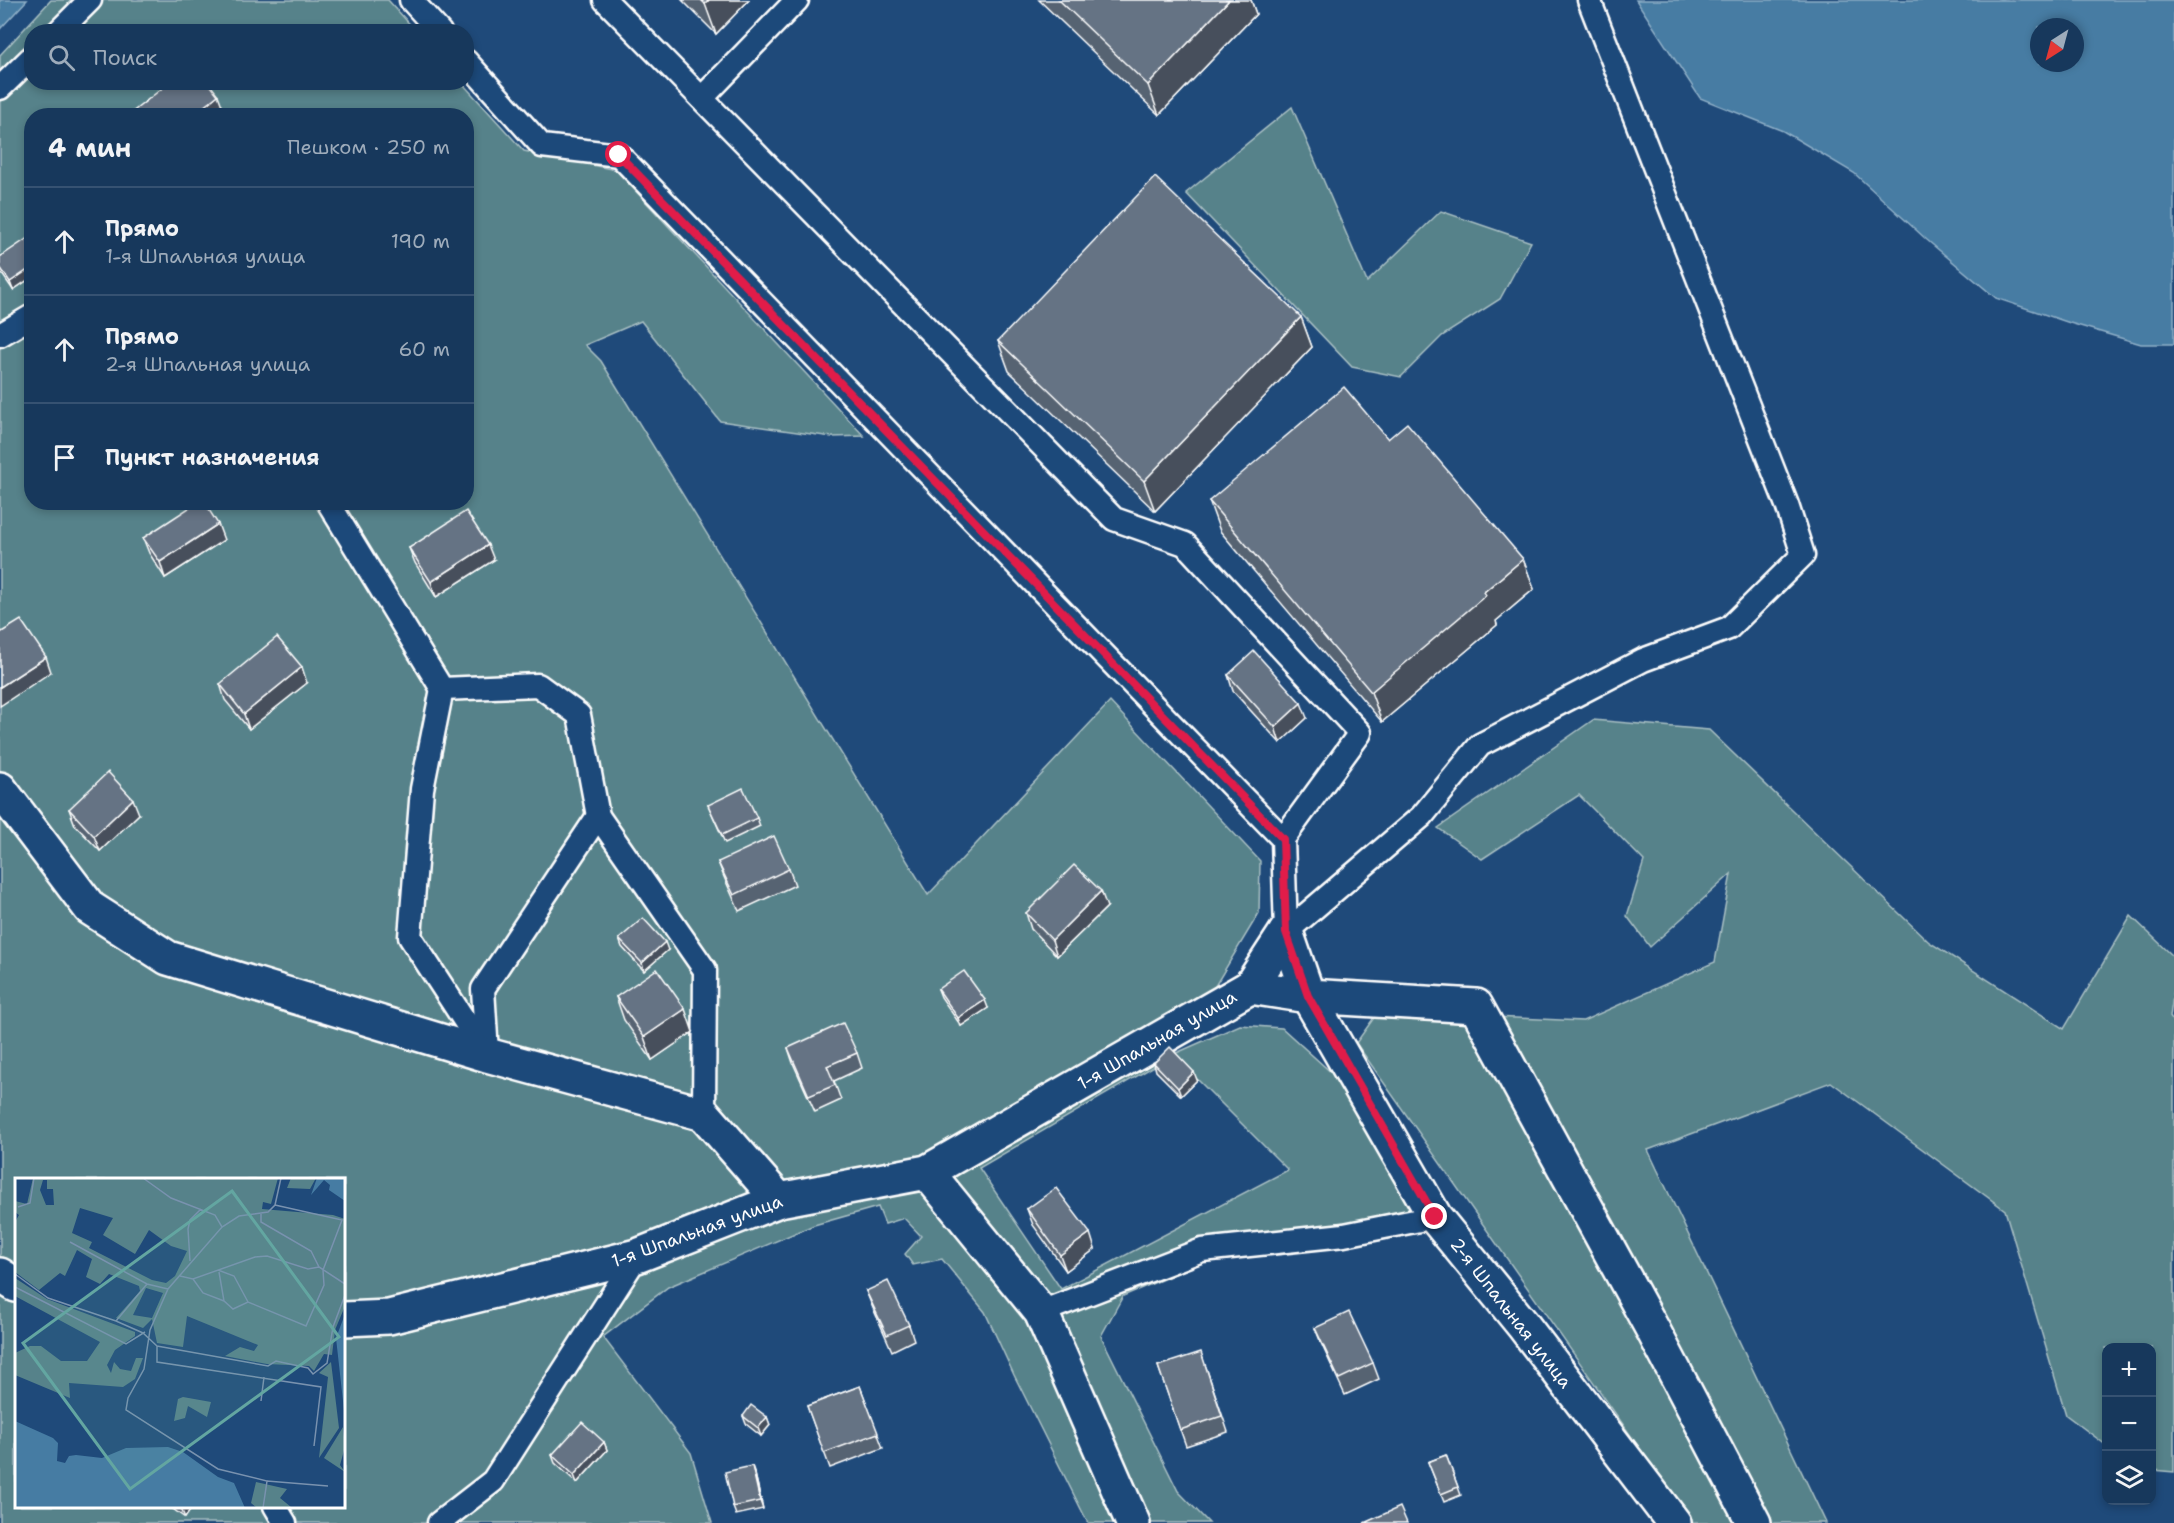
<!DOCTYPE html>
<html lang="ru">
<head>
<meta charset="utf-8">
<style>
  body { margin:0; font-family:"Shantell Sans",sans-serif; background:#203f62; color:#f1f3f6 }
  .controls { position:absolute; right:18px; bottom:18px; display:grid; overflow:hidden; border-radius:12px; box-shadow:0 3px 9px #0003 }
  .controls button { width:54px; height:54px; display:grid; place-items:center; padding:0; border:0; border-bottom:2px solid #365272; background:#17385c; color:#f1f3f6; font:30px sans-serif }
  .compass { position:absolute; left:2030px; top:18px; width:54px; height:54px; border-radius:50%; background:#17385c; box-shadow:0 3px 9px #0003; rotate:216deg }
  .stop { position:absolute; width:18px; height:18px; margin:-14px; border:4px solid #e11d48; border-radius:50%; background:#fff }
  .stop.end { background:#e11d48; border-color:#fff; box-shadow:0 2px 6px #0008 }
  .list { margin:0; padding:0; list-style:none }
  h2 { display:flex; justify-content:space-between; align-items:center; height:78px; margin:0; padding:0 24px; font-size:26px }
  h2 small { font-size:20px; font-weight:400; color:#9eacbb }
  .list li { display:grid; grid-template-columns:39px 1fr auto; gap:18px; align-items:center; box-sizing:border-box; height:108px; padding:0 24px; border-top:2px solid #365272 }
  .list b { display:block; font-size:22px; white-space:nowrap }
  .list p { margin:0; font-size:20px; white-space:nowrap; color:#9eacbb }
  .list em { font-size:20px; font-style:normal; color:#9eacbb }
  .icon { flex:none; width:33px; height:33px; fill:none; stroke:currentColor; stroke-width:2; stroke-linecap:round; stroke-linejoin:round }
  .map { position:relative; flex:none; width:2174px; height:1523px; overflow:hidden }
  .search { position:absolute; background:#17385c; box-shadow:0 3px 9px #0003; left:24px; top:24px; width:450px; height:66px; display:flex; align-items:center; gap:15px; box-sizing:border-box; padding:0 21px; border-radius:24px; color:#9eacbb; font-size:22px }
  .panel { position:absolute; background:#17385c; box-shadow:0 3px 9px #0003; left:24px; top:108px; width:450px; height:402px; border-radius:24px }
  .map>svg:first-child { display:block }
</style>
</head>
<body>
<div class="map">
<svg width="2174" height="1523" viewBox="0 0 2174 1523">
  <rect width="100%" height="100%" fill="#1f4a7a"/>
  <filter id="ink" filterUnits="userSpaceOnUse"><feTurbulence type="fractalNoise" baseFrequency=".0167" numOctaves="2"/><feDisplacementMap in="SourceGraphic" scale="12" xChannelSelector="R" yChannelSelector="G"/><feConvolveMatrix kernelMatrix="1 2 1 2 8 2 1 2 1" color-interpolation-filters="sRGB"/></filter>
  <g filter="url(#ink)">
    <!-- green -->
    <g fill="#56828a" stroke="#aac0c4" stroke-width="1.5" fill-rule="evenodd">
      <path d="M51 0H388L416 31 32 32V82L462 83 524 151 616 170 864 436 832 437 720 421 641 321 585 345 601 361 928 895 1110 702 1260 861 1259 913 1174 1054 1240 1025 1282 1028 1335 1076 1379 1146 1421 1230 1206 1261 1123 1296 1101 1336 1178 1491 1209 1523H1088L1014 1375 985 1312 942 1259 913 1265 905 1254 921 1236 904 1218 885 1224 878 1207 814 1225 668 1287 603 1337 691 1453 712 1523H0V55ZM344 113 363 116H466V502H32V116L345 115ZM1173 1055 1288 1170 1061 1289 979 1168ZM16 1180H344V1506H16Z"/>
      <polygon points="1292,107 1367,282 1441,211 1531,242 1500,299 1442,336 1401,377 1352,367 1186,193"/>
      <polygon points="1593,720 1709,730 1929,942 2064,1029 2131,916 2174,957 2174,989 2170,1017 2174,1023 2174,1472 2152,1470 2152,1348 2106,1348 2106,1445 2066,1415 2005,1210 1831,1082 1648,1150 1826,1523 1692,1523 1356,1043 1378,1012 1583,1021 1715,962 1731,874 1650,947 1627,916 1644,861 1579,795 1482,859 1438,828"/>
    </g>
    <!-- water -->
    <g fill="#467ca3" stroke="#90b0c8" stroke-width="1.5" fill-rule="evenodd">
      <polygon points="0,0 27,0 0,29"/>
      <path d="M1636 0H2174V344H2141L2070 323 1996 298 1927 240 1854 173 1783 131 1700 98ZM2039 27H2075V63H2039Z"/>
    </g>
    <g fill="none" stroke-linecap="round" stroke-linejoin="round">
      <defs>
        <g id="service">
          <polyline points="411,0 440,32"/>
          <polyline points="605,0 1114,519 1185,544 1360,733 1283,839"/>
          <polyline points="58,32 90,0"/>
          <polyline points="466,61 542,146 619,155 1283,839 1286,932"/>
          <polyline points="0,88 32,57"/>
          <polyline points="702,98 797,0"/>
          <polyline points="0,335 32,316"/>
          <polyline points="328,502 442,689 538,685 579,715 598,816 705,970 704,1114"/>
          <polyline points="442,689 422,789 410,937 487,1055"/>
          <polyline points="1286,932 1422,816 1480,745 1643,660 1729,628 1803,555 1787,505 1589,0"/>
          <polyline points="487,1053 483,989 598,816"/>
          <polyline points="1041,1312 1202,1250 1344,1235 1435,1217"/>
          <polyline points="275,1506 285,1523"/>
          <polyline points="439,1523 493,1481 637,1256"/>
        </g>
        <g id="minor">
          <polyline points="0,789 90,908 168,958 487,1055 704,1114 779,1200"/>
          <polyline points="1286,932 1308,996 1435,1217 1523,1325 1674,1523"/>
          <polyline points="1250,987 1308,996 1476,1006 1654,1332 1754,1523"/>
          <polyline points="927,1172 1041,1312 1133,1523"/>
          <polyline points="0,1275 16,1285"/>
          <polyline points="344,1319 389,1317 637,1256 779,1200 927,1172 1250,987 1286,932"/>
        </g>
      </defs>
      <!-- service casing -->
      <use href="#service" stroke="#fff" stroke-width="27"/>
      <!-- minor casing -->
      <use href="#minor" stroke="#fff" stroke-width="38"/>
      <!-- service -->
      <use href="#service" stroke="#1f4a7a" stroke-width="22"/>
      <!-- minor -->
      <use href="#minor" stroke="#1f4a7a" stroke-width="33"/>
    </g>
    <!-- wall -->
    <g fill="#576372" stroke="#fff" stroke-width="1.5">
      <polygon points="682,0 749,0 716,34"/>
      <polygon points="1039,0 1251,0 1256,14 1159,115"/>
      <polygon points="32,243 32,277 13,290 0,271 0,257"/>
      <polygon points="1301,317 1312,347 1155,511 1009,371 998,341"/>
      <polygon points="1388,439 1523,559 1534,589 1496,621 1497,625 1382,722 1220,531 1209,501"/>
      <polygon points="143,538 224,540 165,578 149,553"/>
      <polygon points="409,548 494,560 436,597 415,563"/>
      <polygon points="1228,675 1307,718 1280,743 1233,691"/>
      <polygon points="307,683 249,729 225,700 220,684"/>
      <polygon points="708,805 757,818 760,826 725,843"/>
      <polygon points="69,809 139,814 100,851 75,825"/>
      <polygon points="718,862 789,869 795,885 739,911 724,877"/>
      <polygon points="1107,907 1057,956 1031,929 1026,913"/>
      <polygon points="619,939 668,950 644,971 622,947"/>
      <polygon points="938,989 988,1008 961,1026 941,997"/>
      <polygon points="616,997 693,1032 652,1060 624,1020"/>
      <polygon points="788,1048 857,1053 862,1068 834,1081 841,1100 815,1112 793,1063"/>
      <polygon points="1154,1063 1197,1080 1181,1096 1156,1071"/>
      <polygon points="1027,1209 1095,1249 1066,1271 1033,1225"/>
      <polygon points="866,1291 909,1325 914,1340 892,1351 872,1306"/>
      <polygon points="1315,1328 1373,1363 1379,1379 1345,1395 1321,1343"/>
      <polygon points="1158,1366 1206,1367 1228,1432 1186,1446"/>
      <polygon points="860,1386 883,1448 830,1468 807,1406"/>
      <polygon points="743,1416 767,1417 770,1425 761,1436 746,1424"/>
      <polygon points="604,1442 607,1450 577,1483 555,1463 552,1455"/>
      <polygon points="1446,1455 1461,1495 1444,1502 1428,1462"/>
      <polygon points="755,1474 763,1509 736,1515 733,1507"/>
      <polygon points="169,1506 193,1506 185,1518"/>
    </g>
    <!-- shaded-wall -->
    <g fill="#47505c" stroke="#fff" stroke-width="1.5">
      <polygon points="709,0 749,0 716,34 705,4"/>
      <polygon points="1229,0 1251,0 1256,14 1159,115 1148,85"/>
      <polygon points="218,95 224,111 218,116 192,116"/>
      <polygon points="32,267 32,277 13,290 10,282"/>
      <polygon points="1301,317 1312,347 1155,511 1144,481"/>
      <polygon points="218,524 224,540 165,578 160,562"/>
      <polygon points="488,545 494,560 436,597 431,582"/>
      <polygon points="1523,559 1534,589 1496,621 1497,625 1382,722 1371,692 1484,592"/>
      <polygon points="46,657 51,672 0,706 0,687"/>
      <polygon points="302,667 307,683 249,729 244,714"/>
      <polygon points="1301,703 1307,718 1280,743 1275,727"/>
      <polygon points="133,799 139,814 100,851 94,836"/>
      <polygon points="1101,891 1107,907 1057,956 1052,940"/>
      <polygon points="665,942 668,950 644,971 642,963"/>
      <polygon points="985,1000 988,1008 961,1026 958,1018"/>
      <polygon points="685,1009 693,1032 652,1060 644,1037"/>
      <polygon points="1194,1072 1197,1080 1181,1096 1178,1088"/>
      <polygon points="1090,1233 1095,1249 1066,1271 1060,1255"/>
      <polygon points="767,1417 770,1425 761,1436 758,1428"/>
      <polygon points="604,1442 607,1450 577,1483 574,1475"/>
      <polygon points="752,1466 755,1474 763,1509 760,1501"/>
      <polygon points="180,1506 193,1506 185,1518"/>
    </g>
    <!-- building -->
    <g fill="#657384" stroke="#fff" stroke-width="1.5">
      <polygon points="701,0 709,0 705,4"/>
      <polygon points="1059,0 1229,0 1148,85"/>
      <polygon points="170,82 208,82 218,95 192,116 131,116 130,114"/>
      <polygon points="1155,177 1301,317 1144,481 998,341"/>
      <polygon points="28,238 32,243 32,267 10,282 0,267 0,257"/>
      <polygon points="1344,387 1388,439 1407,423 1523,559 1484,592 1486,595 1371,692 1209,501"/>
      <polygon points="198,502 204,502 218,524 160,562 143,538"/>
      <polygon points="466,511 488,545 431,582 409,548"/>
      <polygon points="21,620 46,657 0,687 0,633"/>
      <polygon points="277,637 302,667 244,714 220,684"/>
      <polygon points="1254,651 1301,703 1275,727 1228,675"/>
      <polygon points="108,772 133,799 94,836 69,809"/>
      <polygon points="743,788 757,818 722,835 708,805"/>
      <polygon points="774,836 789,869 734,895 718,862"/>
      <polygon points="1074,865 1101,891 1052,940 1026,913"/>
      <polygon points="643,918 665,942 642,963 619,939"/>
      <polygon points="657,969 685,1009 644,1037 616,997"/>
      <polygon points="964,971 985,1000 958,1018 938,989"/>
      <polygon points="843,1023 857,1053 827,1066 835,1085 809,1096 788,1048"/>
      <polygon points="1170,1047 1194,1072 1178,1088 1154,1063"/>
      <polygon points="1056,1188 1090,1233 1060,1255 1027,1209"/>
      <polygon points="888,1281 909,1325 887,1335 866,1291"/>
      <polygon points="1349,1312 1373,1363 1339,1379 1315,1328"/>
      <polygon points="1201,1352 1222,1416 1180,1430 1158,1366"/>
      <polygon points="860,1386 878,1433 824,1453 807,1406"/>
      <polygon points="751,1405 767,1417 758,1428 743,1416"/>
      <polygon points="582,1422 604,1442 574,1475 552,1455"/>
      <polygon points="1446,1455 1458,1487 1441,1494 1428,1462"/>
      <polygon points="752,1466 760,1501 733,1507 725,1472"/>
      <polygon points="1400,1507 1407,1523 1364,1523"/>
    </g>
  </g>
  <g fill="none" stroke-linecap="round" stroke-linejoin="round" filter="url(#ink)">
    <!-- route -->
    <polyline stroke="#e11d48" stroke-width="8" points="619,155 1283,839 1286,932 1308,996 1435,1217"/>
  </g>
  <g text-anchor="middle" stroke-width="4.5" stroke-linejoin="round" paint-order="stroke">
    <!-- street labels -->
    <g font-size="18" fill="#fff" stroke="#1f4a7a">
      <text transform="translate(1157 1040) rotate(-30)" y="6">1-я Шпальная улица</text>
      <text transform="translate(697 1231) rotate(-20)" y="6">1-я Шпальная улица</text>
      <text transform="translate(1511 1313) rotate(52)" y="6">2-я Шпальная улица</text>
    </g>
  </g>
  <!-- overview -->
  <g transform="translate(15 1178)">
    <rect width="330" height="330" fill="#1f4a7a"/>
    <path d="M18 0H263L256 26 248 24 247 31 318 37 330 41V128L320 152 317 177 309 176 299 193 294 188 252 186 210 178 225 169 239 173 243 167 172 138 168 169 142 165 137 141 128 150 101 140 125 113 124 108 94 96 85 106 71 99 77 81 62 72 50 98 45 95 24 112 0 94V44L4 37 0 34V23L12 26ZM28 2H32V11H38L39 27H31L25 12ZM65 30 98 40 88 57 120 76 134 52 156 68 172 73 160 98 151 105 137 102 74 70 77 64 57 55ZM131 110 148 115 137 140 118 137ZM276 0H301L295 11 272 10ZM0 100 32 121 120 154V158L100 172 92 187 96 195 99 184 105 191 116 193 121 180H128L120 201 108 209 54 205 55 220 0 197V175L15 168H26L46 183H72L85 164 0 118ZM316 184 324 250 304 280 313 199 304 195ZM168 219 196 224 192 239 173 228 170 240 159 243 163 221ZM328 249 330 269 325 287 330 294 309 280ZM241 304 272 311 265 320 276 329 242 330 236 325Z" fill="#56828a" fill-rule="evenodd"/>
    <path d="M302 0H330V23L314 12 315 7 309 2 296 17ZM330 136V241L321 160ZM0 243 38 260 43 265 42 283 50 285 54 278 61 277 87 280 111 270 153 269 168 274 203 299 219 305 230 330H0Z" fill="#467ca3"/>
    <path fill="none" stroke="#7992af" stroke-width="1.5" d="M128 0 156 20 200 37 207 49M3 29 15 25 19 0M246 36V44L296 73 304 89 330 106M55 64 132 106 153 111M175 83 173 51 175 42 186 31M203 92 219 98 233 124M204 94 209 123M0 96 33 120 101 143 128 155 142 168 253 188 261 183 293 190 298 196 312 185 318 149 330 117M165 98 178 101 240 79 252 78 293 91 304 89M178 101 188 115 209 123 218 131 233 124 291 148 309 107 308 92 327 42 260 27M0 109 111 166 130 154M101 143 132 106M142 168V184L306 209 299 268M246 223 249 199M252 303 313 308M248 330 252 303 203 291 111 232 113 220 129 191 135 152 153 111 207 49 224 38 253 34 260 27 266 0"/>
    <path fill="#63a6a1" fill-opacity="0.15" stroke="#63a6a1" stroke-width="3" d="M217 13 324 159 115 311 8 165Z"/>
    <rect width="330" height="330" fill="none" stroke="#fff" stroke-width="3"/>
  </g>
</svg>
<div class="controls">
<button>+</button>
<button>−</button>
<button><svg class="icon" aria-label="layers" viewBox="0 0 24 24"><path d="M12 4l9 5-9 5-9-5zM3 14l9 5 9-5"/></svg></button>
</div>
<svg class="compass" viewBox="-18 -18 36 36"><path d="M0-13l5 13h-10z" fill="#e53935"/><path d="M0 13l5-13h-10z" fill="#9eacbb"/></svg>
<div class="stop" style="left:619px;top:155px"></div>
<div class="stop end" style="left:1435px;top:1217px"></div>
<div class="search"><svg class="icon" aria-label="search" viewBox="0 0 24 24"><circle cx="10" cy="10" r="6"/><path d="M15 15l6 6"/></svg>Поиск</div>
<section class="panel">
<h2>4 мин<small>Пешком · 250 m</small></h2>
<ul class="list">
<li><svg class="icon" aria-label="ahead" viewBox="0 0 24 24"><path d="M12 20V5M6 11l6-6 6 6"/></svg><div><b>Прямо</b><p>1-я Шпальная улица</p></div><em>190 m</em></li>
<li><svg class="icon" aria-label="ahead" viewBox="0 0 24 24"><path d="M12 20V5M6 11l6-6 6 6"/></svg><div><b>Прямо</b><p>2-я Шпальная улица</p></div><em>60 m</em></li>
<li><svg class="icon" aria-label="arrive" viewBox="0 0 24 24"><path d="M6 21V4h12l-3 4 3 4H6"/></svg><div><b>Пункт назначения</b></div></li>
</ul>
</section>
</div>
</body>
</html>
